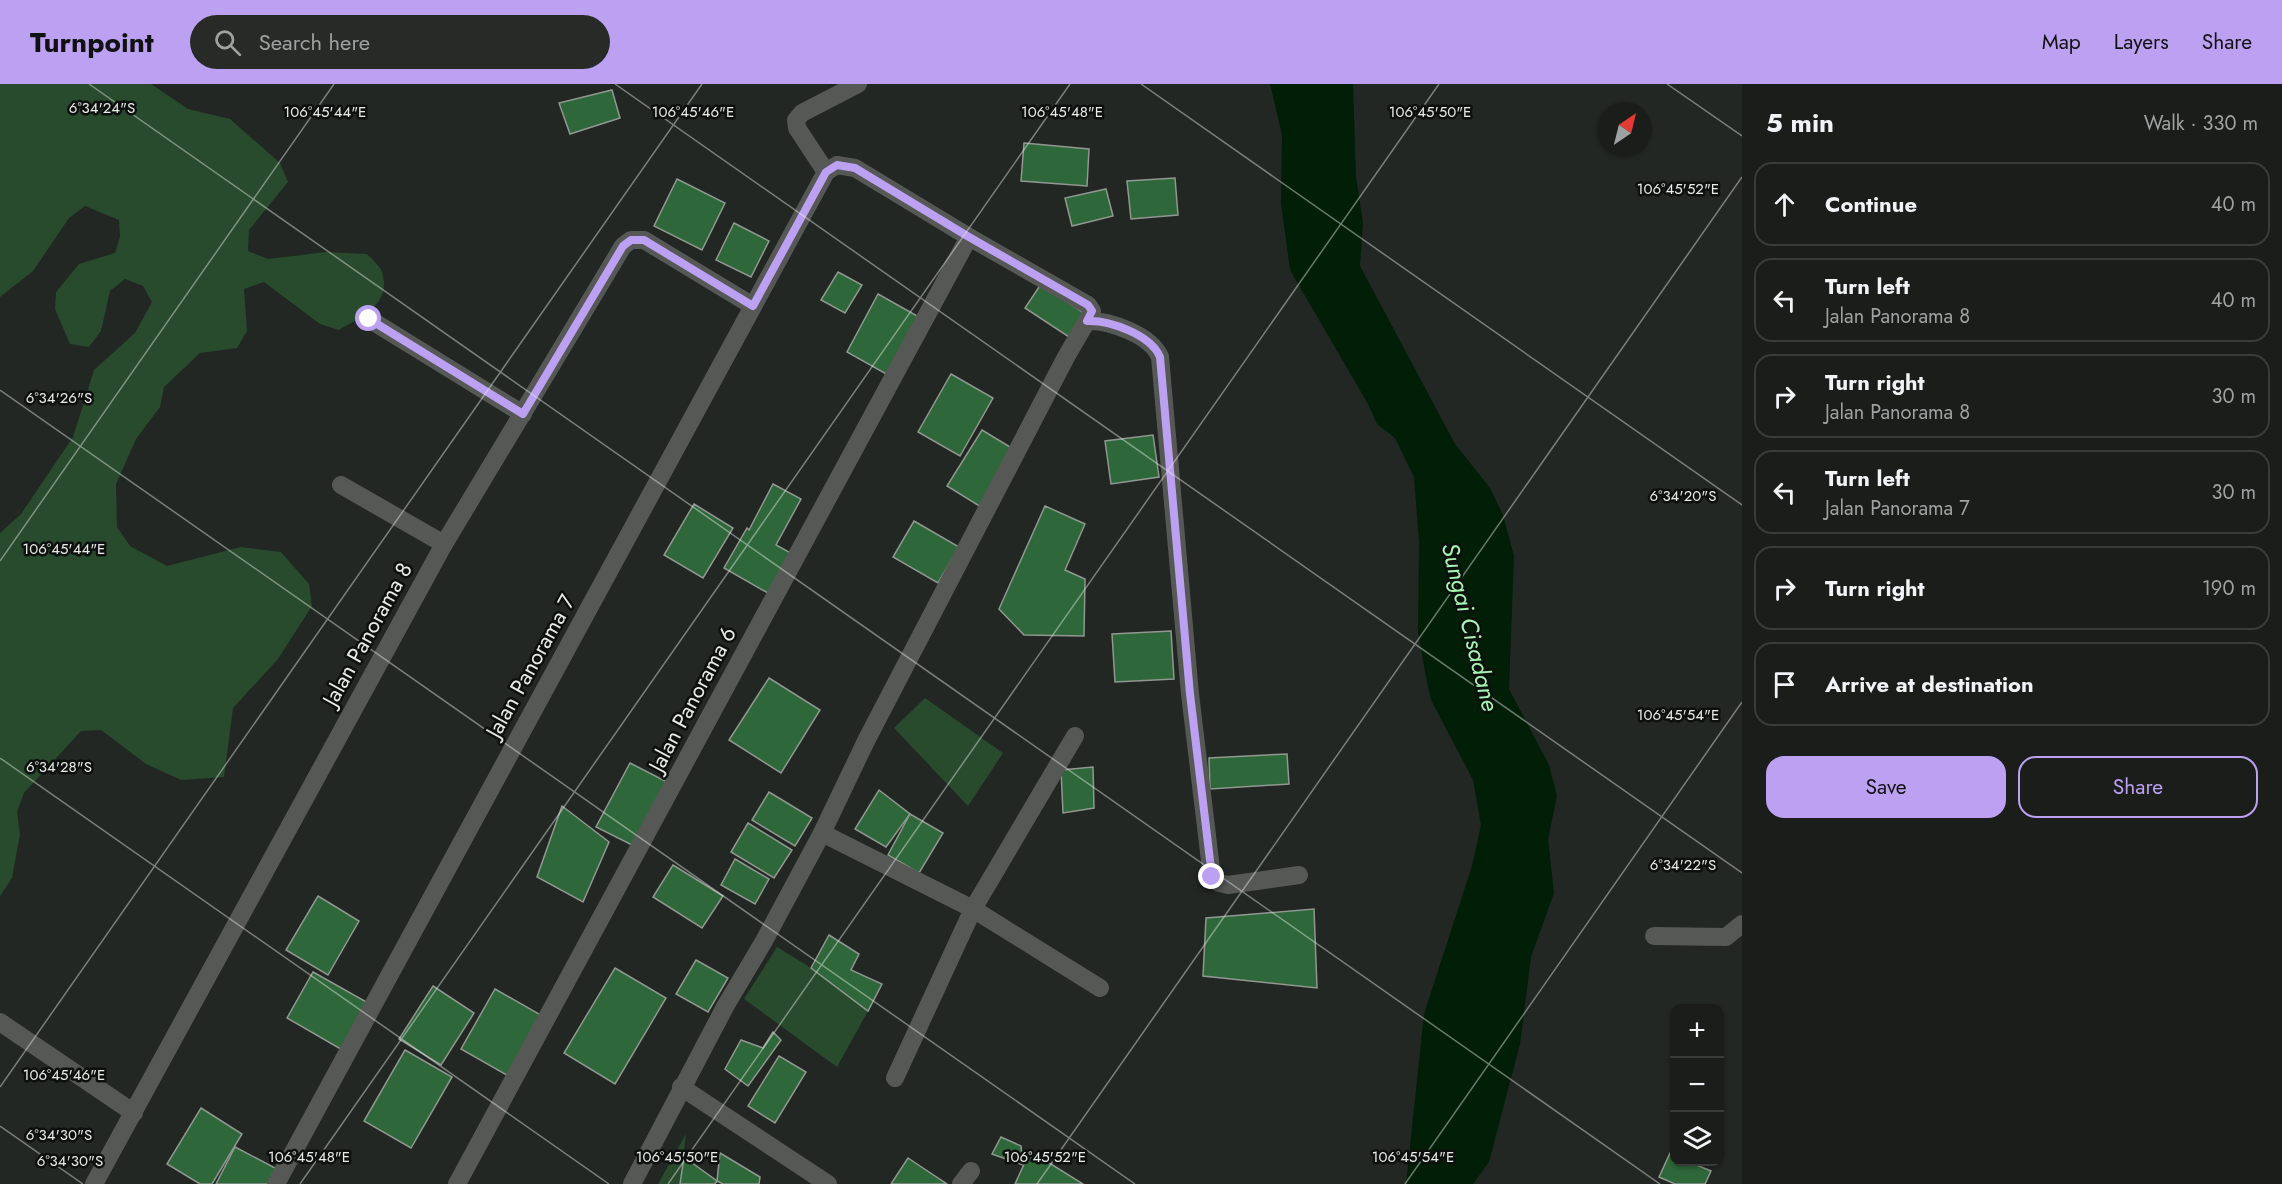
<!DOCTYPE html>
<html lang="en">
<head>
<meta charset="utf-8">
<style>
  body { margin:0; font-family:Jost,sans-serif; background:#272a27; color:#f1f3f6 }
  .controls { position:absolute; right:18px; bottom:18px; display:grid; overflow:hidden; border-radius:12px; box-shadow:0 2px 4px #0004 }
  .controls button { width:54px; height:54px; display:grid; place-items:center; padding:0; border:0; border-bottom:2px solid #383b39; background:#1a1d1a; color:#f1f3f6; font:30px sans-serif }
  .compass { position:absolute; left:1598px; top:18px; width:54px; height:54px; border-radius:50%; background:#1a1d1a; box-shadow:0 2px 4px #0004; rotate:35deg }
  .stop { position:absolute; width:18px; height:18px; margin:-14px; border:4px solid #bca0f2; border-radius:50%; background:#fff }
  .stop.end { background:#bca0f2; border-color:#fff; box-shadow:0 2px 6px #0008 }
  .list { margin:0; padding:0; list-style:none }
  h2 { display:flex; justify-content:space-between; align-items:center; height:78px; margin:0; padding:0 24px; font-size:26px }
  h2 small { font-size:20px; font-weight:400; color:#9fa2a2 }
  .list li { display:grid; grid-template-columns:39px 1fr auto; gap:18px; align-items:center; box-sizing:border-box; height:84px; margin:0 12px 12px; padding:0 12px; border:2px solid #383b39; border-radius:18px }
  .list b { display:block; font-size:22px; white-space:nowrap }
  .list p { margin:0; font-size:20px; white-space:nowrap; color:#9fa2a2 }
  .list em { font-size:20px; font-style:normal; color:#9fa2a2 }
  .actions { display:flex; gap:12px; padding:18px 24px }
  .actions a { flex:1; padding:14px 0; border:2px solid #bca0f2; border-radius:18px; text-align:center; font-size:21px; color:#bca0f2 }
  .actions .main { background:#bca0f2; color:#111 }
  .icon { flex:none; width:33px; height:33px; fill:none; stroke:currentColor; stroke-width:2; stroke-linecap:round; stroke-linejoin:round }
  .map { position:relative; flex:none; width:1742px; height:1100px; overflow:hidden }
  header { display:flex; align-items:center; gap:36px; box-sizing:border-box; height:84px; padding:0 30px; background:#bca0f2; color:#111 }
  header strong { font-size:28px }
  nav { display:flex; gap:33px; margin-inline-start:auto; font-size:21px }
  .search { width:420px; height:54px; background:#272a27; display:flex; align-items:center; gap:15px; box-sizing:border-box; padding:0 21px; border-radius:33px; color:#9fa2a2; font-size:22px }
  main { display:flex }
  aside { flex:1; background:#1a1d1a }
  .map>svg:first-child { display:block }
</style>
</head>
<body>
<header>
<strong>Turnpoint</strong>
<div class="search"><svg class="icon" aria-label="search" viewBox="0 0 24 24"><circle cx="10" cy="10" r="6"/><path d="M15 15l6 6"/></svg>Search here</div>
<nav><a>Map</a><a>Layers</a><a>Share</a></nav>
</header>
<main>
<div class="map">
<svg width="1742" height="1100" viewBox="0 0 1742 1100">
  <rect width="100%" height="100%" fill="#222723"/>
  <!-- green -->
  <g fill="#284a2d">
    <path d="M0 0H151L188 25 230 35 280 79 288 98 249 146 248 167 268 175 326 168 367 170C372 175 380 182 382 188 392 221 361 233 339 246L320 240 264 198 244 205 247 247 237 264 200 269 164 303 160 323 136 355 116 400 117 443 130 462 167 482 241 463 281 468 309 500 312 522 278 575 233 624 224 693 181 696 146 680 101 646 81 647 24 709 17 728 20 750 12 794 0 812V449L21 430 73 353 94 286 135 249 152 218 143 202 125 195 110 207 101 247 89 263 70 260 55 225 56 208 79 180 115 169 120 153 119 136 85 122 69 134 33 187 0 213Z"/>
    <polygon points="925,614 1003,669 968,722 894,644"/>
    <polygon points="777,863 811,884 868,927 837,983 744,915"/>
    <polygon points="686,1050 680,1100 658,1100"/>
  </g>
  <!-- water -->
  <polygon fill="#011e07" points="1270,0 1353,0 1356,93 1363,139 1360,182 1455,360 1490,404 1503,431 1514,472 1509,605 1549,681 1557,712 1548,755 1554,809 1531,873 1520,960 1489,1078 1473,1100 1406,1100 1424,930 1472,782 1481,741 1473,696 1431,616 1426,593 1418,548 1419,458 1414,393 1395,354 1377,340 1368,320 1290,186 1281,119 1282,51"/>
  <!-- building -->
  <g fill="#2e6739" stroke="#919791" stroke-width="1.5">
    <polygon points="612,6 620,34 570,50 559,19"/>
    <polygon points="1024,59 1089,65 1087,102 1021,97"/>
    <polygon points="1175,94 1178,131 1131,135 1127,97"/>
    <polygon points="677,95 725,119 702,166 654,142"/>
    <polygon points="1106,105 1113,132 1072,142 1065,114"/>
    <polygon points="734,139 769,157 751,193 716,176"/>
    <polygon points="838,188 862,201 845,229 821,216"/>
    <polygon points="1041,200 1085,230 1069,253 1025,224"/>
    <polygon points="878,210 919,233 888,291 847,268"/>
    <polygon points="951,290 993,314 960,372 918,348"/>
    <polygon points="982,346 1015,366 981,423 947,402"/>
    <polygon points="1153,351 1159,393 1111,400 1105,357"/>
    <polygon points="773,400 801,415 776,461 796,472 773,512 724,484 747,444 749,446"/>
    <polygon points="694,420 733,444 703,494 664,471"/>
    <polygon points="1045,422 1085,440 1065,486 1085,495 1084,552 1024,551 999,525"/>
    <polygon points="914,437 959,463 938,499 893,473"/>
    <polygon points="1171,547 1174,595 1115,598 1112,550"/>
    <polygon points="769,594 820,626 781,689 729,656"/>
    <polygon points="1287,670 1289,700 1210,705 1209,674"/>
    <polygon points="630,679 669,699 636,763 596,743"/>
    <polygon points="1093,683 1094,724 1063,729 1061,686"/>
    <polygon points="879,706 910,730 886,763 855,745"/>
    <polygon points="769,708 812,734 795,762 752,736"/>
    <polygon points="562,722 609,758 583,818 537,793"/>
    <polygon points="910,730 943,749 919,789 888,771"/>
    <polygon points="748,739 792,766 774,794 731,768"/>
    <polygon points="735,775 769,795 755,820 721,801"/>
    <polygon points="673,781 723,812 702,844 653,813"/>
    <polygon points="318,812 359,837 328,891 286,866"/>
    <polygon points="1314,825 1317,904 1203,892 1206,834"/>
    <polygon points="829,851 859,870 851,886 882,900 868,927 811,884"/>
    <polygon points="696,876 728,894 708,928 676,910"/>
    <polygon points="615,884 666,914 615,1000 564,969"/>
    <polygon points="313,888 370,920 344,967 287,934"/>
    <polygon points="433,902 474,929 441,981 399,955"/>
    <polygon points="495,905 546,934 512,994 461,965"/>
    <polygon points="773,948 781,956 748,1002 725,985 741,956 763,964"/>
    <polygon points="405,966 452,993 411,1064 364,1037"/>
    <polygon points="779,972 806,988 775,1039 748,1022"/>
    <polygon points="201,1024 242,1050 212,1100 200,1100 167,1080"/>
    <polygon points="1001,1053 1021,1062 1023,1081 992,1070"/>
    <polygon points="235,1063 277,1085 269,1100 216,1100"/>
    <polygon points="1030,1067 1083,1100 1015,1100"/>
    <polygon points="720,1069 760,1093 759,1100 723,1100 717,1097"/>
    <polygon points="1670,1069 1674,1071 1674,1078 1689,1078 1711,1087 1705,1100 1675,1100 1659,1093"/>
    <polygon points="684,1073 717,1097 715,1100 680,1100"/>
    <polygon points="908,1074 947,1100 891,1100"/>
  </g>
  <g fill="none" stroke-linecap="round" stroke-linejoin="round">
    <!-- minor -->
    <g stroke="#565856" stroke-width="18">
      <polyline points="826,88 797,44 796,36 802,29 858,0"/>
      <polyline points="369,235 523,330"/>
      <path d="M1087 237C1109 236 1151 251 1160 273L1190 610 1212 793 1219 799 1228 801 1299 791"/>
      <polyline points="341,401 444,460"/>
      <polyline points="822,749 973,825 1100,904"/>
      <polyline points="1654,852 1726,853 1742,840"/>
      <polyline points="0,938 134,1029"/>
      <polyline points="895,994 973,825 1075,652"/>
      <polyline points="681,1003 828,1100"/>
      <polyline points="94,1100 444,460 623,162 631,156 644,156 753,222"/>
      <polyline points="276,1100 826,88"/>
      <polyline points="457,1100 969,153"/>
      <polyline points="632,1100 726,921 764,857 822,749 866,657 1066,273 1091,230 1092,227 1088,221 969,153 855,84 837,81 826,88"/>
      <polyline points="961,1100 971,1087"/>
    </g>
  </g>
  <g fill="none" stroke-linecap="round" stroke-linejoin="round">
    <!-- route -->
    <path stroke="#bca0f2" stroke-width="8" d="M369 235 523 330 623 162 631 156H644L753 222 826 88 837 81 855 84 969 153 1088 221 1092 227 1087 237C1110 236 1151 251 1160 273L1190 610 1212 793"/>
  </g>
  <!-- ticks -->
  <path fill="none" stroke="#e8ebe8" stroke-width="1.5" stroke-opacity="0.45" d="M89 0 1660 1100M615 0 1742 789M1141 0 1742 421M1667 0 1742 52M0 306 1135 1100M0 477 334 0M0 674 609 1100M0 1003 702 0M0 1042 83 1100M300 1100 1070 0M668 1100 1439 0M1037 1100 1742 93M1405 1100 1742 618"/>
  <g text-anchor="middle" stroke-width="5" stroke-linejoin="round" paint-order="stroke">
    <!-- street labels -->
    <g font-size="22" fill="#e8ebe8" stroke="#0d100e">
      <text transform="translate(367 550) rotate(-61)" y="8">Jalan Panorama 8</text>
      <text transform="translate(530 582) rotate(-61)" y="8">Jalan Panorama 7</text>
      <text transform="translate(692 615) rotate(-62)" y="8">Jalan Panorama 6</text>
    </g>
    <!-- water labels -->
    <g font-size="24" font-style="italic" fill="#a4f6b0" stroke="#0d100e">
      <text transform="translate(1470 543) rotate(76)" y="8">Sungai Cisadane</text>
    </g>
  </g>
  <g font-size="15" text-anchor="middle" fill="#e8ebe8" stroke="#0d100e" stroke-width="5" stroke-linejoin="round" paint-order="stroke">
    <text x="102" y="29">6°34'24"S</text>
    <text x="325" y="33">106°45'44"E</text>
    <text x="693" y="33">106°45'46"E</text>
    <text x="1062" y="33">106°45'48"E</text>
    <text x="1430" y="33">106°45'50"E</text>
    <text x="1678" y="110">106°45'52"E</text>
    <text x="59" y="319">6°34'26"S</text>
    <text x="1683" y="417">6°34'20"S</text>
    <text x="64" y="470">106°45'44"E</text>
    <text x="1678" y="636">106°45'54"E</text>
    <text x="59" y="688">6°34'28"S</text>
    <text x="1683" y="786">6°34'22"S</text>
    <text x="64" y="996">106°45'46"E</text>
    <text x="59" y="1056">6°34'30"S</text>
    <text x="309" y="1078">106°45'48"E</text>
    <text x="677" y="1078">106°45'50"E</text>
    <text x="1045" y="1078">106°45'52"E</text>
    <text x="1413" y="1078">106°45'54"E</text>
    <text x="70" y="1082">6°34'30"S</text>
  </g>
</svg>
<div class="controls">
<button>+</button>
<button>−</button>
<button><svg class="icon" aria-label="layers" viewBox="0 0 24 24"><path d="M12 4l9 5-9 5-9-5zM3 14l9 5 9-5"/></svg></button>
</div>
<svg class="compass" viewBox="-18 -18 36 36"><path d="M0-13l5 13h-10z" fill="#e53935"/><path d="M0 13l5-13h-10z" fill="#9fa2a2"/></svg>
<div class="stop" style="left:369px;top:235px"></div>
<div class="stop end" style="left:1212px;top:793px"></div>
</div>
<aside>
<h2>5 min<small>Walk · 330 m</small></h2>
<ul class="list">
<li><svg class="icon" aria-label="ahead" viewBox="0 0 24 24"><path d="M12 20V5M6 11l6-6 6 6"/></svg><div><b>Continue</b></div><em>40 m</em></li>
<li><svg class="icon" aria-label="left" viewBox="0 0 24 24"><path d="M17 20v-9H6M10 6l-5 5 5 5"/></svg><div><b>Turn left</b><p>Jalan Panorama 8</p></div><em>40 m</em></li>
<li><svg class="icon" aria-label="right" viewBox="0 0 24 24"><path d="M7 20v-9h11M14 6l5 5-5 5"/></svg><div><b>Turn right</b><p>Jalan Panorama 8</p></div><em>30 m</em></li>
<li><svg class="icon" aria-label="left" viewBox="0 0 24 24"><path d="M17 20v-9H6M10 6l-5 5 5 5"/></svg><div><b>Turn left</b><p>Jalan Panorama 7</p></div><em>30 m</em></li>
<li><svg class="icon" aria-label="right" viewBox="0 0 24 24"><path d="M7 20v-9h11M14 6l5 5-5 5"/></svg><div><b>Turn right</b></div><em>190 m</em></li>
<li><svg class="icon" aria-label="arrive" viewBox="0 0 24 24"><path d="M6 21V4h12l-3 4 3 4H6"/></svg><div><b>Arrive at destination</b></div></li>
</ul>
<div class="actions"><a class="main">Save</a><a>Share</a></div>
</aside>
</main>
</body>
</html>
